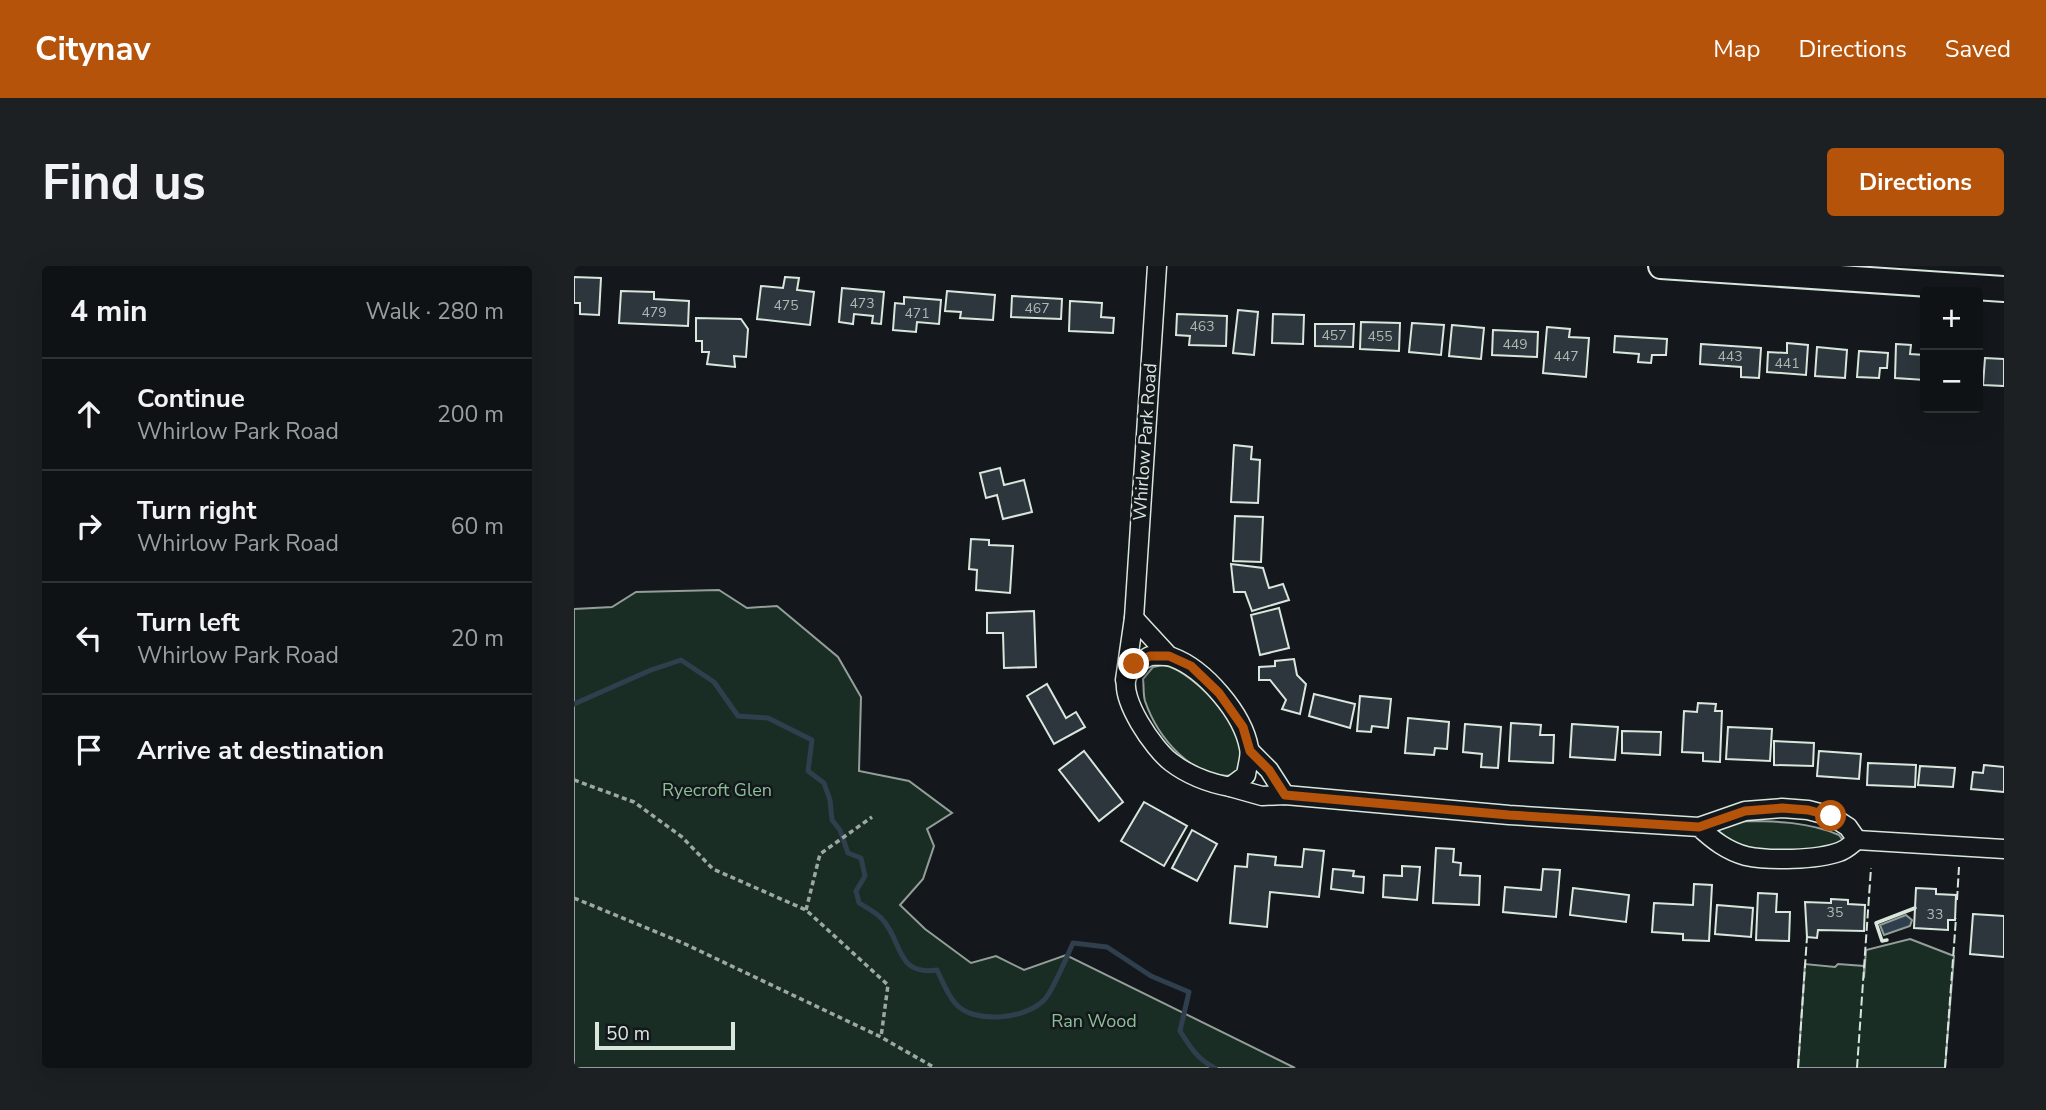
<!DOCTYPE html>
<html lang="en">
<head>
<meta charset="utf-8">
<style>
  body { margin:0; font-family:"Nunito Sans",sans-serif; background:#1d2022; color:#f1f3f6 }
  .controls { position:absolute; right:21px; top:21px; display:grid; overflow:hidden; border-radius:7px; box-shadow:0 7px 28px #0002 }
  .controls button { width:63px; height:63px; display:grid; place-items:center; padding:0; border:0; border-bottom:2px solid #2f3234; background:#0f1215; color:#f1f3f6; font:35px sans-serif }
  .scale { position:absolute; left:21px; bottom:18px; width:140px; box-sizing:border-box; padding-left:7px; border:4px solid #d8e6dc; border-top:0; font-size:19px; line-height:24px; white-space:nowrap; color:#d8e6dc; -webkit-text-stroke:5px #14181c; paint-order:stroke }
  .stop { position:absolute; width:21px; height:21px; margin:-16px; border:5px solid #b45309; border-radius:50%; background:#fff }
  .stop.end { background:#b45309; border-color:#fff; box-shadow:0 2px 7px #0008 }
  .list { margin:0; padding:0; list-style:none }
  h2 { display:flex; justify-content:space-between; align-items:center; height:91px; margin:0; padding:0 28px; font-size:30px }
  h2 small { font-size:23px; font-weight:400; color:#9b9ea0 }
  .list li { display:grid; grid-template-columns:46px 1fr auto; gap:21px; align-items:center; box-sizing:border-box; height:112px; padding:0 28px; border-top:2px solid #2f3234 }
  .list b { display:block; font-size:26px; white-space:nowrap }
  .list p { margin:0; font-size:23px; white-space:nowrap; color:#9b9ea0 }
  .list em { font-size:23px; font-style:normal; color:#9b9ea0 }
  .icon { flex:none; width:38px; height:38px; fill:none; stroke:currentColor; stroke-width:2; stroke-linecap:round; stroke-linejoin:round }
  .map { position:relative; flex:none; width:1430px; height:802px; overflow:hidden; border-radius:7px }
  header { display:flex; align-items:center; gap:42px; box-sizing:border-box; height:98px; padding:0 35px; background:#b45309; color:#fff }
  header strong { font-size:33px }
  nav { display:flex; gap:38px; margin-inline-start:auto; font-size:24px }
  .intro { display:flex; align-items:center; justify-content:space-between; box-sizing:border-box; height:168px; padding:0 42px }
  h1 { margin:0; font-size:49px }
  .button { padding:18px 32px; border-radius:7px; background:#b45309; color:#fff; font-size:24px; font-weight:700 }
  main { display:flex; gap:42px; padding:0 42px }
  aside { flex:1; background:#0f1215; border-radius:7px; box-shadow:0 7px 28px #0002 }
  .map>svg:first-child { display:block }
</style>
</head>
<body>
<header>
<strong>Citynav</strong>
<nav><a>Map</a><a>Directions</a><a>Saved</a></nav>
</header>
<div class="intro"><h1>Find us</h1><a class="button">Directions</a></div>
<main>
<aside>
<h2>4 min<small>Walk · 280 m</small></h2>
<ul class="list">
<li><svg class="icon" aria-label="ahead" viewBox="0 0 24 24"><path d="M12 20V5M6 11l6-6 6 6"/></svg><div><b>Continue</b><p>Whirlow Park Road</p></div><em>200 m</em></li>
<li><svg class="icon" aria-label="right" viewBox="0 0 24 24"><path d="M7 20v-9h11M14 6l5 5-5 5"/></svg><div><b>Turn right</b><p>Whirlow Park Road</p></div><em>60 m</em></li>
<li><svg class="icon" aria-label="left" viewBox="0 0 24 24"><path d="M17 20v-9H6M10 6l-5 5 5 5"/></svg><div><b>Turn left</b><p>Whirlow Park Road</p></div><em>20 m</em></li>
<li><svg class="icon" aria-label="arrive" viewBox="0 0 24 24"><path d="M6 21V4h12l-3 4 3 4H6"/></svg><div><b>Arrive at destination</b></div></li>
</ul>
</aside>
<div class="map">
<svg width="1430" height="802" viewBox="0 0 1430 802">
  <rect width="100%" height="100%" fill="#14181c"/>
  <!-- green -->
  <g fill="#1a2d24" stroke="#939e99" stroke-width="2">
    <polygon points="145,324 173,342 203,340 264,391 287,431 285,505 335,515 378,547 353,563 360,580 349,613 326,639 351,663 397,697 422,690 450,704 492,689 721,802 0,802 0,343 38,341 62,326"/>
    <path d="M589 399C621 404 688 476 661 509 619 516 583 470 571 435 569 428 570 420 569 413L579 401Z"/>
    <path d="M1170 555C1202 555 1235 556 1265 569L1268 573V578L1227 586 1176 583 1143 569 1142 564 1152 558Z"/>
    <polygon points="1336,673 1380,690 1371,802 1224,802 1231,698 1261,701 1264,698 1290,700 1290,712 1292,684"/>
  </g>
  <!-- water -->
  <polygon fill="#2f3f4d" stroke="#939e99" stroke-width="2" points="1332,649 1338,654 1336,660 1310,669 1306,659"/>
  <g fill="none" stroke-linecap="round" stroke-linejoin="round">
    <!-- stream -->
    <path stroke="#2f3f4d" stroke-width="5" d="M0 438 77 404 107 394 140 416 164 450 194 452 238 474 234 505 250 517 256 534 258 554 266 564 274 587 287 592 291 610 282 625 285 637C293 642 302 646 308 653 329 675 321 710 363 704 368 714 373 728 381 737 399 759 452 753 470 734 479 725 493 690 499 677L533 681 577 710 615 726 606 765C616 781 624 794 641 802"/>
  </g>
  <!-- building -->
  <g fill="#2c363c" stroke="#d8e6dc" stroke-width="2">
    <polygon points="0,11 27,12 25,49 6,48 6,37 0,37"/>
    <polygon points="211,11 225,12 223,24 240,26 236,59 183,53 187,20 209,22"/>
    <polygon points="268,22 310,26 307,58 298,57 299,50 280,48 279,58 265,56"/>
    <polygon points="47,25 80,26 80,33 115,35 114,60 45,57"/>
    <polygon points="373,25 421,29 419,54 386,52 387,46 371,45"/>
    <polygon points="438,30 488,33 487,53 437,51"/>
    <polygon points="330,31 367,34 365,58 343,56 342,66 319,64 321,37 330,38"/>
    <polygon points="496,35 528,37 527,51 540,52 539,67 495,65"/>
    <polygon points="664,44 684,46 680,89 659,87"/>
    <polygon points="603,48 653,50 652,80 615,79 616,70 602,69"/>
    <polygon points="699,48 730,49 729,78 698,77"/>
    <polygon points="122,52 167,53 174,63 172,91 160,90 161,101 133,98 135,86 128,86 128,75 122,75"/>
    <polygon points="787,56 826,57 825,85 786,83"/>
    <polygon points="838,57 870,59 867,89 835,86"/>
    <polygon points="741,58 780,58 779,81 741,80"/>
    <polygon points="878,59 910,62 907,93 875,90"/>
    <polygon points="973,61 996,63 995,71 1015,72 1012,111 969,107"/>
    <polygon points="919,64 964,66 963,91 918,89"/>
    <polygon points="1041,70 1093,73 1092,89 1078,89 1077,97 1064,96 1065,88 1040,86"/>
    <polygon points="1213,77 1234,79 1232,109 1193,106 1194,86 1213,87"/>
    <polygon points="1127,78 1187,82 1185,112 1167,111 1167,101 1126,98"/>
    <polygon points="1322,78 1337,79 1336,88 1351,89 1351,114 1321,112"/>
    <polygon points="1243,81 1273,84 1271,112 1241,110"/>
    <polygon points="1285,85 1314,87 1313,102 1306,102 1305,112 1283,111"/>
    <polygon points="1411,92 1430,93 1430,120 1409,119"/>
    <polygon points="660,179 678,181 677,193 686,194 684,237 657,236"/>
    <polygon points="426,202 430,219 450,214 458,246 429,253 423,229 412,232 406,207"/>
    <polygon points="661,250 689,251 687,296 659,295"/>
    <polygon points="397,273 415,274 415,279 439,280 436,327 402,324 403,304 395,303"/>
    <polygon points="657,298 689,302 695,322 709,318 715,334 678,345 671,326 660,326"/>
    <polygon points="705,342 715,382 686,389 677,349"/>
    <polygon points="460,345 462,401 430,402 429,367 413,367 413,347"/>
    <polygon points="720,393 723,409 732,418 726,448 708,443 712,434 696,414 685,414 685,401 701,400 701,395"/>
    <polygon points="473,418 492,452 502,446 511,461 480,478 453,430"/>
    <polygon points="740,428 781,438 776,462 735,450"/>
    <polygon points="786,430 817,433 814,462 798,460 797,466 783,465"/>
    <polygon points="1124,437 1142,438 1141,445 1148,445 1146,496 1129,495 1129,487 1108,486 1110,445 1123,446"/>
    <polygon points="834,452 875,456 873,483 861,482 860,489 831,487"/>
    <polygon points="937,457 967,459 966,469 980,469 979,497 935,495"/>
    <polygon points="891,458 927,461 924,502 907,501 908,488 889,486"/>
    <polygon points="998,458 1044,461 1041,494 996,491"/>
    <polygon points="1154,461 1198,463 1196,495 1152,493"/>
    <polygon points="1048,465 1087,466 1086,489 1048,487"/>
    <polygon points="1200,475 1240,477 1239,500 1200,499"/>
    <polygon points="510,485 549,536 525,555 485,504"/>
    <polygon points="1245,485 1287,488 1285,513 1243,510"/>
    <polygon points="1294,497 1342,499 1341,521 1293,519"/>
    <polygon points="1410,499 1430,501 1430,526 1397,523 1399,506 1409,507"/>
    <polygon points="1346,500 1381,502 1379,521 1344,519"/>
    <polygon points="570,536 613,560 590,600 547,575"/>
    <polygon points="618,564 643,578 623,615 598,602"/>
    <polygon points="862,582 880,583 879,596 887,597 886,609 906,610 905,639 859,637"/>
    <polygon points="730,583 750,585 745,631 696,626 693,661 656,657 661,600 673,601 674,588 702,591 701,599 728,601"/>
    <polygon points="828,600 846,601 843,634 809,631 810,609 828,610"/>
    <polygon points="759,603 780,605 779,610 790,611 789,627 757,623"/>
    <polygon points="969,603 986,604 982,651 929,646 931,621 967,624"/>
    <polygon points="1120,618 1138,619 1135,675 1109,674 1109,668 1078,666 1080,637 1119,639"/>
    <polygon points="999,622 1055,629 1052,656 996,649"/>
    <polygon points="1342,622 1362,623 1362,628 1382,629 1381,654 1374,654 1374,664 1340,662"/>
    <polygon points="1184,627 1203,628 1202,646 1216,646 1215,675 1182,674"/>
    <polygon points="1257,633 1274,634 1274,638 1291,639 1290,665 1244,664 1243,672 1233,671 1231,636 1257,637"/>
    <polygon points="1143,639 1179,642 1177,671 1141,668"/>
    <polygon points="1399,648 1430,650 1430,691 1396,688"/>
  </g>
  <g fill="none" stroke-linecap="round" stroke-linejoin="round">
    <defs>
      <g id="minor">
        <polyline points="560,352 595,390"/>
        <path d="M576 390C583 390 591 389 598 391 631 403 669 448 675 482 677 490 673 500 672 509L656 521C635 517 614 509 597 496 580 483 545 433 553 411 557 399 565 396 576 390Z"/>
        <polyline points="551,414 560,352 583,0"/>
        <polyline points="676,485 695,504 711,529"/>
        <path d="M656 521 688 530 711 529 935 549 1125 561 1171 545 1208 542 1234 544 1257 550 1274 561 1283 574C1278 578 1272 584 1265 586 1243 594 1195 595 1172 590 1153 585 1139 574 1125 561"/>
        <polyline points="1283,574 1430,583"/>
      </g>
      <polyline id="secondary" points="1087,0 1430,23"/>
    </defs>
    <!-- minor casing -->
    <use href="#minor" stroke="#d8e6dc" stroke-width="21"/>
    <!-- secondary casing -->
    <use href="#secondary" stroke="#d8e6dc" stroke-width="28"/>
    <!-- path -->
    <g stroke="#9da8a2" stroke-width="3.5" stroke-dasharray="5 3.5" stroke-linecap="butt">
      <polyline points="0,514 60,536 108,571 139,603 232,644 314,719 307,771"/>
      <polyline points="0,632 109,677 307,771 361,802"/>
      <polyline points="232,644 246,588 298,551"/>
    </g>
    <!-- minor -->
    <use href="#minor" stroke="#14181c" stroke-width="18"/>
    <!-- secondary -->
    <use href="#secondary" stroke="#14181c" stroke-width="24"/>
    <!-- fence -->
    <g stroke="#d8e6dc" stroke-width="2" stroke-dasharray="9 3.5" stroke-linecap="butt">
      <polyline points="1383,634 1385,601"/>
      <polyline points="1224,802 1233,671"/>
      <polyline points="1283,802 1297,602"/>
      <polyline points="1371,802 1382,652"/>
    </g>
    <!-- wall -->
    <polyline stroke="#d8e6dc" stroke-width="3.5" points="1313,674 1308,675 1302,657 1341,642"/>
  </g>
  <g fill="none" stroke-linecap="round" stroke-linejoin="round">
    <!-- route -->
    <polyline stroke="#b45309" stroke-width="9" points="560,398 576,390 595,390 617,400 645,427 669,461 676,485 695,504 711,529 935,549 1125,561 1171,545 1208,542 1234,544 1257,550"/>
  </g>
  <g text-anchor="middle" stroke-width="5" stroke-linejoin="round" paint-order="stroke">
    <!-- number labels -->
    <g font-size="14" fill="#adbab4">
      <text x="288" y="42">473</text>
      <text x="212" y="44">475</text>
      <text x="463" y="47">467</text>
      <text x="80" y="51">479</text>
      <text x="343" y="52">471</text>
      <text x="628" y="65">463</text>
      <text x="760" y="74">457</text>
      <text x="806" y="75">455</text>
      <text x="941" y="83">449</text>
      <text x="992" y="95">447</text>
      <text x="1156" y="95">443</text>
      <text x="1213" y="102">441</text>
      <text x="1261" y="651">35</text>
      <text x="1361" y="653">33</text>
    </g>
    <!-- street labels -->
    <g font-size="18" fill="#d8e6dc" stroke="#14181c">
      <text transform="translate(571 176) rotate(-86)" y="6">Whirlow Park Road</text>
    </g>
    <!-- park labels -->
    <g font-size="18" fill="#8ac095" stroke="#14181c">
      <text x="143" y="530">Ryecroft Glen</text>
      <text x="520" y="761">Ran Wood</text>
    </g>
  </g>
</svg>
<div class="controls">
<button>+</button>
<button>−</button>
</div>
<div class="scale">50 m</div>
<div class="stop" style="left:1257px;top:550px"></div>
<div class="stop end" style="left:560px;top:398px"></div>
</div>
</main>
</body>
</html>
